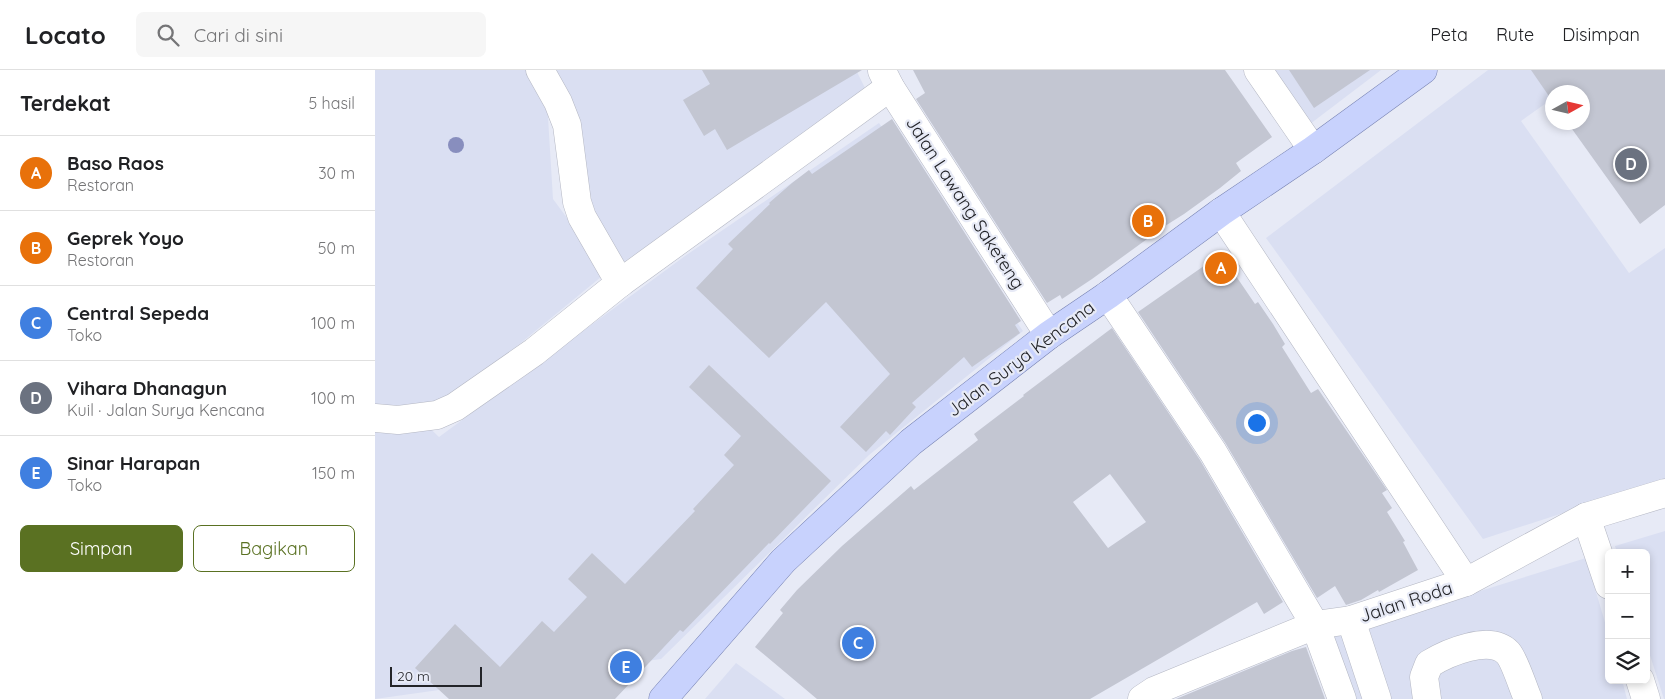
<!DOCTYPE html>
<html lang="id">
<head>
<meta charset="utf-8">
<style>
  body { margin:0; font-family:Quicksand,sans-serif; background:#f6f6f6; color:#202124 }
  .controls { position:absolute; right:15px; bottom:15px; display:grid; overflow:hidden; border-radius:8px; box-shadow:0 2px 8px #0003 }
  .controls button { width:45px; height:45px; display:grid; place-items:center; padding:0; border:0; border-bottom:1px solid #e0e0e0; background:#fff; color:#202124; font:25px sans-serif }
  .compass { position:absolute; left:1170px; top:15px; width:45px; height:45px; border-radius:50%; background:#fff; box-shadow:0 2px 8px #0003; rotate:82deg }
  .scale { position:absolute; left:15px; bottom:12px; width:92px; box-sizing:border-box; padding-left:5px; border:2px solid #232428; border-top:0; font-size:14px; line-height:18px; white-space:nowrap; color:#232428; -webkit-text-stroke:4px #e7eaf6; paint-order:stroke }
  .you { position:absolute; left:881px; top:352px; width:18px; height:18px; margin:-12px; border:4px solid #fff; border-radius:50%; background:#1a73e8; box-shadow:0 0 0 8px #1a73e833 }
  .badge { display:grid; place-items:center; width:32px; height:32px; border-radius:50%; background:#5a7122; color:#fff; font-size:16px; font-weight:700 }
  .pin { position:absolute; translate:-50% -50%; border:2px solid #fff; box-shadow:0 1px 5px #0006 }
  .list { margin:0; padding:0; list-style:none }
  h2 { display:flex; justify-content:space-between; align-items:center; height:65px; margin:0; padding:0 20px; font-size:21px }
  h2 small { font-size:16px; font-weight:400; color:#757577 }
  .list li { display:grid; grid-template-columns:32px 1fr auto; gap:15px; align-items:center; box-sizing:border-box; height:75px; padding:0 20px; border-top:1px solid #e0e0e0 }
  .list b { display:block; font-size:19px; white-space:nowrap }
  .list p { margin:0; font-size:16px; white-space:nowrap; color:#757577 }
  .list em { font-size:16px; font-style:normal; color:#757577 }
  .actions { display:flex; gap:10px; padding:15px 20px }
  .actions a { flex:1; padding:11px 0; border:1px solid #5a7122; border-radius:8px; text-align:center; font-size:18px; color:#5a7122 }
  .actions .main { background:#5a7122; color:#fff }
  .icon { flex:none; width:28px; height:28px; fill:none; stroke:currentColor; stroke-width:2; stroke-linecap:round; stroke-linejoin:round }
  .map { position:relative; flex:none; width:1290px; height:629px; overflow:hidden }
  header { display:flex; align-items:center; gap:30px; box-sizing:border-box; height:70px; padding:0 25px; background:#fff; border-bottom:1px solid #e0e0e0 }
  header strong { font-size:24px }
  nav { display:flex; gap:28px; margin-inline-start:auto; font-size:18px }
  .search { width:350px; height:45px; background:#f6f6f6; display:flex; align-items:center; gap:12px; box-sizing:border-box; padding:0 18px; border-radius:8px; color:#757577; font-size:19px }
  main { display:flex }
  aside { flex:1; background:#fff }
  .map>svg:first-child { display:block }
</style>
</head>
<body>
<header>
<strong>Locato</strong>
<div class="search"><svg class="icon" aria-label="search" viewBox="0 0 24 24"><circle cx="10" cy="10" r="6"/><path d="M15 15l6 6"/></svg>Cari di sini</div>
<nav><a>Peta</a><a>Rute</a><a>Disimpan</a></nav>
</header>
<main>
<aside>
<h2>Terdekat<small>5 hasil</small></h2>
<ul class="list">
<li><span class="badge" style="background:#e8710a">A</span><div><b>Baso Raos</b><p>Restoran</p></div><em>30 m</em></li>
<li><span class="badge" style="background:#e8710a">B</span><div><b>Geprek Yoyo</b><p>Restoran</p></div><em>50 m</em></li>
<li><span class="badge" style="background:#3f7fe0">C</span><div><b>Central Sepeda</b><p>Toko</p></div><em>100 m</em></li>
<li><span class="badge" style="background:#6b7280">D</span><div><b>Vihara Dhanagun</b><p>Kuil · Jalan Surya Kencana</p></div><em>100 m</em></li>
<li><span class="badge" style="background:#3f7fe0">E</span><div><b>Sinar Harapan</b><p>Toko</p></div><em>150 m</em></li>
</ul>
<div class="actions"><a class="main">Simpan</a><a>Bagikan</a></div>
</aside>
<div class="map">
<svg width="1290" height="629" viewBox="0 0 1290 629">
  <rect width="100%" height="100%" fill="#e7eaf6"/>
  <!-- built -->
  <g fill="#dadff2">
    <polygon points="0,0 151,0 172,31 178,129 232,202 74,332 38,342 64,367 310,186 504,53 648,261 494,385 286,589 0,629"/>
    <polygon points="179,0 481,0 495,28 244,195 207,138"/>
    <polygon points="899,0 1006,0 935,54"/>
    <polygon points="1113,0 1219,0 1187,22 1178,22 1177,29 1146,51 1254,203 1290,178 1290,410 1108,469 891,168"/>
    <polygon points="1290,461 1290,629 1289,629 1271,573 1271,483 1242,483 1240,476"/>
    <polygon points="1211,488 1234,566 1234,610 1247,610 1252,629 978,629 957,567"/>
    <polygon points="361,593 410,629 330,629"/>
  </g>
  <!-- building -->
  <g fill="#c3c6d2" fill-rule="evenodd">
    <polygon points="327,0 487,0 352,80 340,59 329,66 308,30 335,14"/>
    <polygon points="538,0 850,0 897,67 861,93 866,101 845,118 809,144 790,156 717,209 687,229 685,225 672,233 541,29 550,23"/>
    <polygon points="914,0 995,0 939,38"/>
    <polygon points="1156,0 1290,0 1290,135 1265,154 1192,52 1208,52 1208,22 1178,22 1178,32"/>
    <polygon points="517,49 646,251 640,255 645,263 597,297 589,287 537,333 541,337 515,365 511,361 491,382 465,357 515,304 451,232 394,288 321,218 358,179 353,174 395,134 394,133 417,113 434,100 437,104"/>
    <polygon points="846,184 880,234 883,232 898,254 910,274 907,277 936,323 943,319 1012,420 1007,423 1017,438 1012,442 1030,471 1028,472 1043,500 1004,522 1003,520 986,530 971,535 960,516 942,528 851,374 763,242"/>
    <path d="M737 258 825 390 908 532 889 544 882 532 715 629H442L380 577 408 543 405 540 422 520 467 476 536 416 539 420 603 370 599 364 649 326 648 325ZM735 404 771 452 733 478 698 432Z"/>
    <polygon points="334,295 456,411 395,474 394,473 308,562 305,560 240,629 74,629 40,598 80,554 125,597 167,551 179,562 212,527 193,509 217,483 250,514 320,441 318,439 359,395 349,385 366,366 314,317"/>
    <polygon points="931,577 950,629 801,629 917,581"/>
  </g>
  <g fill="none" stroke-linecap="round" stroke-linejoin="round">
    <defs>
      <g id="minor">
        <polyline points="165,0 183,32 192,55 202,132 207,147 245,213"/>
        <polyline points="883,0 938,80"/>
        <polyline points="507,1 515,17 674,265"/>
        <polyline points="846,142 1091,512"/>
        <polyline points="733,225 838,382 940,555 967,629"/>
        <polyline points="0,348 23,350 62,345 80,337 159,282 245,213 515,17"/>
        <polyline points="1211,447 1234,515"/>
        <polyline points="976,550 1002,629"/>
        <polyline points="1265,610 1271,629"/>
        <polyline points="767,629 779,621 940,555 976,550 1091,512 1211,447 1290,423"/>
        <path d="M1052 629 1049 607 1054 594C1072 583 1115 564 1133 583 1140 591 1148 618 1153 629"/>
      </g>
      <polyline id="major" points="288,629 408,491 536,372 674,265 733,225 846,142 938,80 1048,0"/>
    </defs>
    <!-- minor casing -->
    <use href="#minor" stroke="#b4b7c3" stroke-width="29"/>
    <!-- major casing -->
    <use href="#major" stroke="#7782b2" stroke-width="29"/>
    <!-- minor -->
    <use href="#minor" stroke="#fff" stroke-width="28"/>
    <!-- major -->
    <use href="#major" stroke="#c8d2fd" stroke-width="28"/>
  </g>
  <!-- trees -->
  <circle fill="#888ebe" cx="81" cy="75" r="8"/>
  <g text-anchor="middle" stroke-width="4.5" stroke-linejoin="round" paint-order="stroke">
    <!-- street labels -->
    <g font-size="18" fill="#232428" stroke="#e7eaf6">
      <text transform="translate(590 133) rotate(57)" y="6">Jalan Lawang Saketeng</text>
      <text transform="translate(646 289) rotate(-37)" y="6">Jalan Surya Kencana</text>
      <text transform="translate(1031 532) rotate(-18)" y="6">Jalan Roda</text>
    </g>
  </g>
</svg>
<div class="controls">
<button>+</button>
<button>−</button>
<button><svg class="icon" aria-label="layers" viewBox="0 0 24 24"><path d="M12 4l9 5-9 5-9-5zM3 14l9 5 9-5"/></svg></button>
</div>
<svg class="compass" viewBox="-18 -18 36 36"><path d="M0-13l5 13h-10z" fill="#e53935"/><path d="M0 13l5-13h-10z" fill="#757577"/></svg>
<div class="scale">20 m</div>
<div class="you"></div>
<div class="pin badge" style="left:846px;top:198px;background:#e8710a">A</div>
<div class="pin badge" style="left:773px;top:151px;background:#e8710a">B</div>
<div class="pin badge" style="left:483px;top:573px;background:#3f7fe0">C</div>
<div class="pin badge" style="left:1256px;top:94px;background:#6b7280">D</div>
<div class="pin badge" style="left:251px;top:597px;background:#3f7fe0">E</div>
</div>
</main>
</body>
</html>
